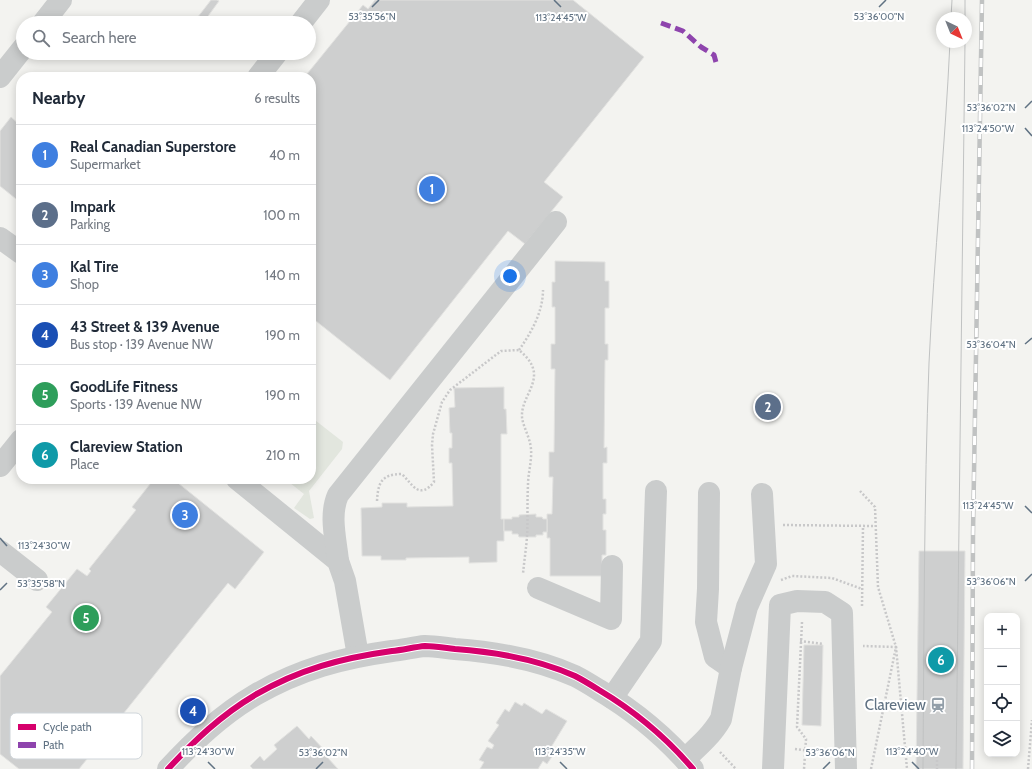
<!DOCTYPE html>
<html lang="en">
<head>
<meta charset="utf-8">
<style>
  body { margin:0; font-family:Cabin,sans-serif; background:#f6f6f7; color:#1f2937 }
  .controls { position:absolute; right:12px; bottom:12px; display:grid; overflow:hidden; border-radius:8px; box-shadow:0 2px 10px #0003 }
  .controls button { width:36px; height:36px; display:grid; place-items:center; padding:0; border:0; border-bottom:1px solid #e0e1e3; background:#fff; color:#1f2937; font:20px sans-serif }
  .compass { position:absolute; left:936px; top:12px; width:36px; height:36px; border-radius:50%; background:#fff; box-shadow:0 2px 10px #0003; rotate:137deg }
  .you { position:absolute; left:510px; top:276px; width:14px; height:14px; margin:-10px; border:3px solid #fff; border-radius:50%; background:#1a73e8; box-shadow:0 0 0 6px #1a73e833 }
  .badge { display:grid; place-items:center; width:26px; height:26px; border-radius:50%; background:#535e6a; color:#fff; font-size:13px; font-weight:700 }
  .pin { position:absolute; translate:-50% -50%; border:2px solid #fff; box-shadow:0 1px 4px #0006 }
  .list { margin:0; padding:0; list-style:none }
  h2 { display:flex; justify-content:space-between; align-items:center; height:52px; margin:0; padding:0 16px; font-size:17px }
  h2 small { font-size:13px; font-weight:400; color:#747a83 }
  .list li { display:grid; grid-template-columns:26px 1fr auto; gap:12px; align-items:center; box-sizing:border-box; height:60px; padding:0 16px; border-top:1px solid #e0e1e3 }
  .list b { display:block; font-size:15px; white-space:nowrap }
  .list p { margin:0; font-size:13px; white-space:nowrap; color:#747a83 }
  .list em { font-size:13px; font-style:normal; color:#747a83 }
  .icon { flex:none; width:22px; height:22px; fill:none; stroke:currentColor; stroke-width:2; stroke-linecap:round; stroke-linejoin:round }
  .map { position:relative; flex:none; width:1032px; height:769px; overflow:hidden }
  .search { position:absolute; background:#fff; box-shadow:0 2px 10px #0003; left:16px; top:16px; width:300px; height:44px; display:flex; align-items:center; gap:10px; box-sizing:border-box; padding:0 14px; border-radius:22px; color:#747a83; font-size:15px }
  .panel { position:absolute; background:#fff; box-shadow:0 2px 10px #0003; left:16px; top:72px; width:300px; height:412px; border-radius:16px }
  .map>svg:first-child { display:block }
</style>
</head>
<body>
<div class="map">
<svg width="1032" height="769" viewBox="0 0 1032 769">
  <rect width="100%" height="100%" fill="#f3f3f0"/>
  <!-- green -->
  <polygon fill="#e2e6de" points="311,417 343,442 342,449 309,491 314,518 310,519 294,508 304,494 285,479 311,479"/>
  <!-- building -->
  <g fill="#cecfcf" stroke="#e2e2e0">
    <polygon points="211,0 217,0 219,1 203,23 195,23 194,22"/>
    <polygon points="375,0 573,0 644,57 544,182 563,197 525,244 508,231 390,380 311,317 311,82 313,79 307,74 363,5 368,9"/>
    <polygon points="11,117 21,126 21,203 0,186 0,131"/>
    <polygon points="555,261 605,262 605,281 609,281 609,308 605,308 605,344 608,344 608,360 605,360 604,448 607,447 607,463 603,463 603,499 606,499 606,514 603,514 603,530 606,530 606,555 602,555 602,576 550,576 550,538 547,538 547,514 552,514 553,477 549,477 549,452 554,452 555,369 551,369 551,344 555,344 555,307 552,307 552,282 555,282"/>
    <polygon points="504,387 504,409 506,409 507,434 501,434 501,519 504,519 504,541 497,541 497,562 469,563 469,557 406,558 406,560 381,560 381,556 362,556 361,508 382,507 382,503 407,503 407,507 453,506 452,463 449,463 449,448 452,448 452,433 450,433 449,408 455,407 454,388"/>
    <polygon points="154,479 173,479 264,552 235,589 228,583 79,769 19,769 0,754 0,676 52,612 46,607 77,569 87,576 91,571 89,569 136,510 132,507"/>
    <polygon points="536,514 536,517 542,517 543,519 547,519 547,532 543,532 543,535 536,535 536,537 519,537 518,534 512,534 512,531 504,531 504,519 512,519 512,517 519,517 519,515"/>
    <polygon points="919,551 965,551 963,769 916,769"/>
    <polygon points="804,645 823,645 821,726 802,725"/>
    <polygon points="515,702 522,706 524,703 542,714 546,709 567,721 550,749 555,752 547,764 543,761 538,769 480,769 484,762 479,760 487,747 492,749 494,745 488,741 499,725 496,723 505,709 509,712"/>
    <polygon points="297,726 309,739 311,736 329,755 327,757 338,769 253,769 250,766 260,756 264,761 277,749 274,745"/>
  </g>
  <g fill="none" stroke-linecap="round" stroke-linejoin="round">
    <!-- path -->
    <g stroke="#c8c8c9" stroke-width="2.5" stroke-dasharray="2 2" stroke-linecap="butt">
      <path d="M519 350C531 333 543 312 543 290"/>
      <polyline points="860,491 875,507 878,587 896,647 863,646"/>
      <path d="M377 501C378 482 382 474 402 474 413 485 419 500 434 482L432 445 433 434 442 402 450 390 501 351 519 350C526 356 533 363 534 373 535 388 521 401 522 417 523 427 530 437 531 449 532 461 528 473 528 485 527 503 528 520 527 537 526 550 524 562 523 574"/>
      <polyline points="783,525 875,526"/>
      <polyline points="781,580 792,576 832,578 862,589"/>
      <polyline points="862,606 863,526"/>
      <polyline points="802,622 797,727 806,739 804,769"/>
      <polyline points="800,641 823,644"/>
      <polyline points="937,744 937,769"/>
      <polyline points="795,749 826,753"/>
      <polyline points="720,752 736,769"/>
      <polyline points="871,769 896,647 907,769"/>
      <polyline points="1028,769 1032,720"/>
    </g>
    <!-- minor -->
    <g stroke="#cacccc" stroke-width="22">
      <polyline points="43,23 61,0"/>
      <polyline points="301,23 319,0"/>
      <polyline points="0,77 23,48"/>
      <polyline points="258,77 277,53"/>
      <polyline points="0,238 21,253"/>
      <polyline points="0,466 21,440"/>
      <polyline points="237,479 338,561 345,581 358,656"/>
      <polyline points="709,493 708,589 706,622 715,657 731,668"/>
      <polyline points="0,551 37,580"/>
      <path d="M338 561C336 540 329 515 338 495L556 222"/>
      <polyline points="538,588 611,619 612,566"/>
      <polyline points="612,698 651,641 656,491"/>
      <path d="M685 759C698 747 712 735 721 719L731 668 747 607 766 564 762 494"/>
      <path d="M168 769C194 741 221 715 255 695 300 669 342 658 392 651 403 650 414 647 425 646 435 646 445 648 455 649 496 652 537 659 575 676 583 680 591 685 599 690 636 712 665 736 693 769"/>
      <polyline points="773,769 780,605 797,601 825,602 842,613 846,769"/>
    </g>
    <!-- tram -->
    <g stroke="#c0c2c2" stroke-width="1">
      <polyline points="951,18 952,0"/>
      <polyline points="965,18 965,0"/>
      <path d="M923 769C924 634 924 498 929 363 934 256 945 149 950 42"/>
      <polyline points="956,769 965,42"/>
    </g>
    <defs>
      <polyline id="rail" points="972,769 973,533 982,0"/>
    </defs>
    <!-- rail casing -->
    <use href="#rail" stroke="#c0c2c2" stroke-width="4.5"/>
    <!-- rail -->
    <use href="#rail" stroke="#fff" stroke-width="3" stroke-dasharray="9" stroke-linecap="butt"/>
    <!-- quiet -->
    <polyline stroke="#8e44ad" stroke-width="5" stroke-dasharray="10 5" stroke-linecap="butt" points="661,23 683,31 701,47 714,55 717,66"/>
    <defs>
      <path id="cycleway" d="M168 769C194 741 221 715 255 695 300 669 342 658 392 651 403 650 414 647 425 646 435 646 445 648 455 649 496 652 537 659 575 676 583 680 591 685 599 690 636 712 665 736 693 769"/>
    </defs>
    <!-- cycleway casing -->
    <use href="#cycleway" stroke="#fff" stroke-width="8"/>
    <!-- cycleway -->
    <use href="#cycleway" stroke="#d6006c" stroke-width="6"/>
  </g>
  <!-- ticks -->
  <path fill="none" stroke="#607283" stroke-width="1.5" d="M554 0 561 7M372 7 379 0M879 7 886 0M1025 108 1032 101M1025 128 1032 136M1025 344 1032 338M1025 506 1032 513M0 538 7 546M1025 581 1032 574M0 590 7 583M208 762 215 769M560 762 567 769M912 762 919 769M316 769 323 762M823 769 830 762"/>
  <!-- icons -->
  <defs>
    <symbol id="station-bare" viewBox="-9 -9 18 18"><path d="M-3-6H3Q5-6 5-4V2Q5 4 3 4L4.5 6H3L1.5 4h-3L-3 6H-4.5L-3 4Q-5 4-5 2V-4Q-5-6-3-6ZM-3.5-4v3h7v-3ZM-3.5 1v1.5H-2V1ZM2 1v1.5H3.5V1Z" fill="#939fa9" stroke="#fff" stroke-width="2.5" paint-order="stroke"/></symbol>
  </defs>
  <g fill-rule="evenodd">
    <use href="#station-bare" x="927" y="694" width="22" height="22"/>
  </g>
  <g text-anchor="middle" stroke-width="4" stroke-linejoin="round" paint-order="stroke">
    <!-- poi labels -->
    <g font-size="15" fill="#607283" stroke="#fff" text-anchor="end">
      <text x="926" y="710">Clareview</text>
    </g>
  </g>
  <!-- legend -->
  <rect x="10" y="713" width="132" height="46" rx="6" fill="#fff" stroke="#cfd5da" stroke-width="1"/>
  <rect x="18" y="724" width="18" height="6" fill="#d6006c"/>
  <rect x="18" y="742" width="18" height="6" fill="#8e44ad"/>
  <g font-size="11" fill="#607283">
    <text x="43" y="731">Cycle path</text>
    <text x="43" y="749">Path</text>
  </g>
  <g font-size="10" text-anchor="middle" fill="#607283" stroke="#fff" stroke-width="4" stroke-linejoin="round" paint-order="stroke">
    <text x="372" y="20">53°35'56"N</text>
    <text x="879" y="20">53°36'00"N</text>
    <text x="561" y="21">113°24'45"W</text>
    <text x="991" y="111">53°36'02"N</text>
    <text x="988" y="132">113°24'50"W</text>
    <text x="991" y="348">53°36'04"N</text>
    <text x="988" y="509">113°24'45"W</text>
    <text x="44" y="549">113°24'30"W</text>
    <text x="991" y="585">53°36'06"N</text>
    <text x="41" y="587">53°35'58"N</text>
    <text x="208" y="755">113°24'30"W</text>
    <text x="560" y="755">113°24'35"W</text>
    <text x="912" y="755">113°24'40"W</text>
    <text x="323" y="756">53°36'02"N</text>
    <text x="830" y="756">53°36'06"N</text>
  </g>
</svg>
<div class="controls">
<button>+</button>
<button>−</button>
<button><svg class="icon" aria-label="locate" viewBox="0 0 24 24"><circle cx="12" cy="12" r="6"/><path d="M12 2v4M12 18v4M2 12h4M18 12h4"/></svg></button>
<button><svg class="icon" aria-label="layers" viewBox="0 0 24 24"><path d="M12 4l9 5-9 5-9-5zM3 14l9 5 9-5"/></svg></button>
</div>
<svg class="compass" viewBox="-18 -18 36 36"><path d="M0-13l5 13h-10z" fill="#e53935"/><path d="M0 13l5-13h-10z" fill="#747a83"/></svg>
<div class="you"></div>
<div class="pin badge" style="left:432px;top:189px;background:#3f7fe0">1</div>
<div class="pin badge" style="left:768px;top:407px;background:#5c6f8a">2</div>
<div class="pin badge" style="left:185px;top:515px;background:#3f7fe0">3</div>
<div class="pin badge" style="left:193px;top:711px;background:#1a4fb4">4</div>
<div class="pin badge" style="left:86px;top:618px;background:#2e9e5b">5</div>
<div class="pin badge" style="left:941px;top:660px;background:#0f9aa8">6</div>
<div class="search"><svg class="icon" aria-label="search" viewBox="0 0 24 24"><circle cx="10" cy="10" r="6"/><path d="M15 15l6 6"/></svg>Search here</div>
<section class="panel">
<h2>Nearby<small>6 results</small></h2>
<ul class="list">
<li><span class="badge" style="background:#3f7fe0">1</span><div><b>Real Canadian Superstore</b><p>Supermarket</p></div><em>40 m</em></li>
<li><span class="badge" style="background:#5c6f8a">2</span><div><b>Impark</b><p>Parking</p></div><em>100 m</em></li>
<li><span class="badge" style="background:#3f7fe0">3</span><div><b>Kal Tire</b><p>Shop</p></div><em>140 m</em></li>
<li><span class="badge" style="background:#1a4fb4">4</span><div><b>43 Street &amp; 139 Avenue</b><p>Bus stop · 139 Avenue NW</p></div><em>190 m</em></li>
<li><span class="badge" style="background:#2e9e5b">5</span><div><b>GoodLife Fitness</b><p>Sports · 139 Avenue NW</p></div><em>190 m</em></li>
<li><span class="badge" style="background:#0f9aa8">6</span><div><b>Clareview Station</b><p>Place</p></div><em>210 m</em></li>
</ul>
</section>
</div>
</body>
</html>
